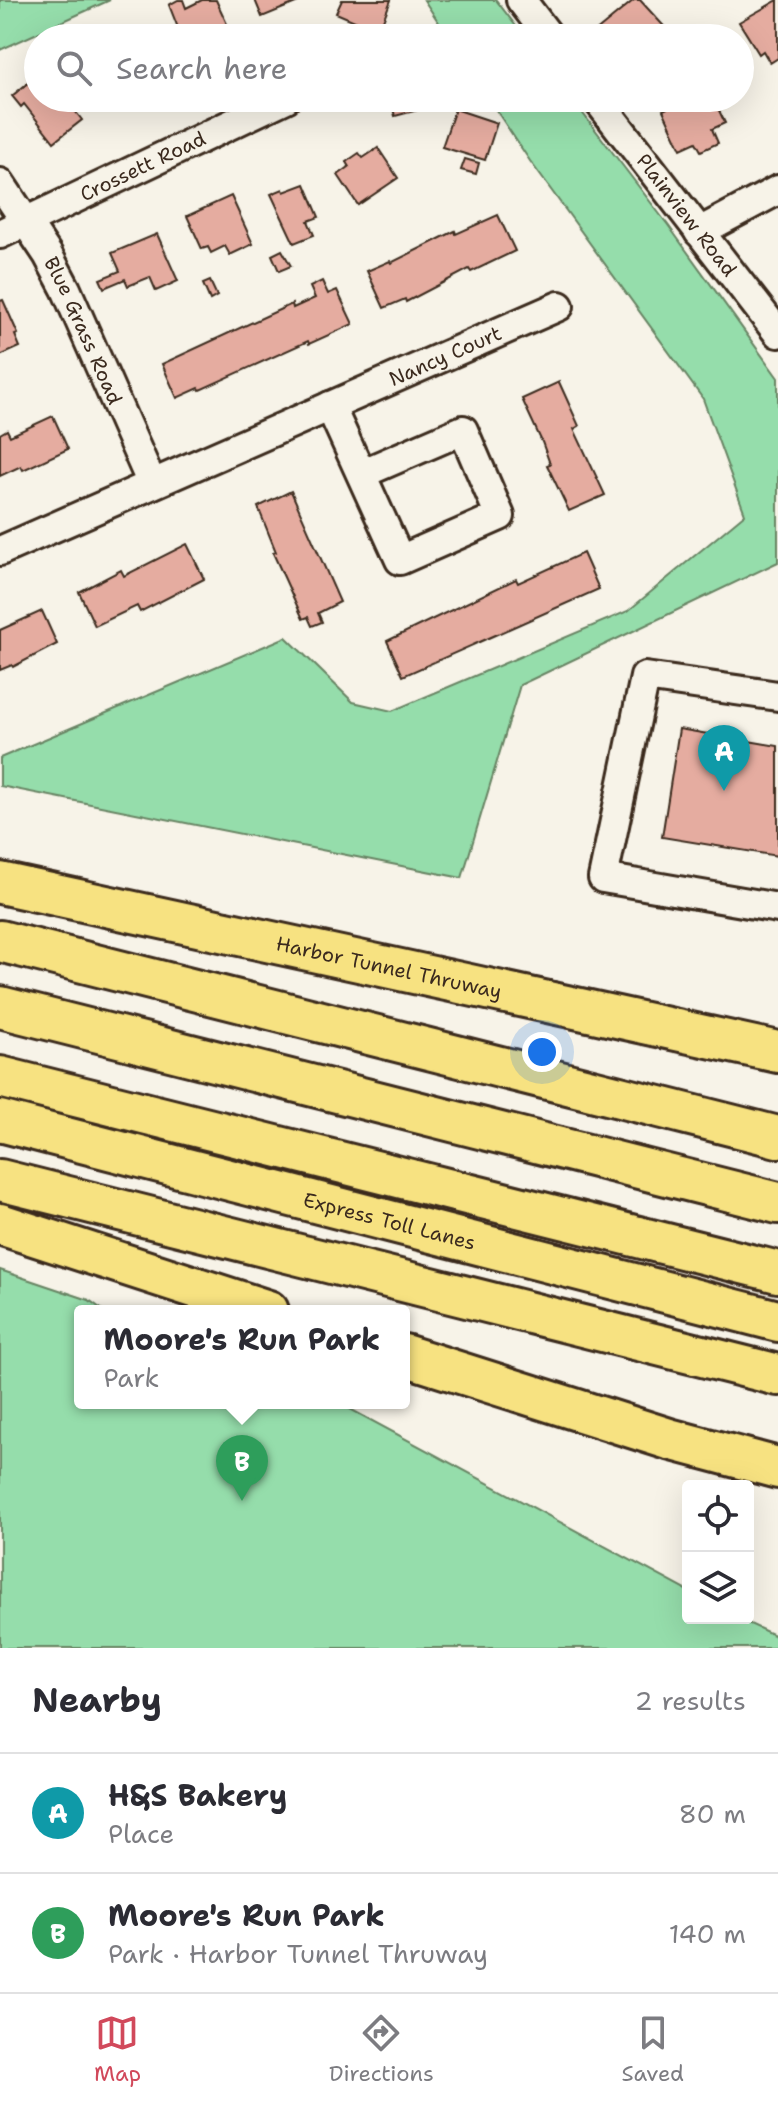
<!DOCTYPE html>
<html lang="en">
<head>
<meta charset="utf-8">
<style>
  body { margin:0; font-family:"Shantell Sans",sans-serif; background:#f2f2f3; color:#2b2b33 }
  .controls { position:absolute; right:24px; bottom:24px; display:grid; overflow:hidden; border-radius:8px; box-shadow:0 8px 32px #0002 }
  .controls button { width:72px; height:72px; display:grid; place-items:center; padding:0; border:0; border-bottom:2px solid #e1e1e2; background:#fff; color:#2b2b33; font:40px sans-serif }
  .you { position:absolute; left:542px; top:1052px; width:28px; height:28px; margin:-20px; border:6px solid #fff; border-radius:50%; background:#1a73e8; box-shadow:0 0 0 12px #1a73e833 }
  .badge { display:grid; place-items:center; width:52px; height:52px; border-radius:50%; background:#d1495b; color:#fff; font-size:26px; font-weight:700 }
  .pin { position:absolute; translate:-50% -66px; filter:drop-shadow(0 2px 4px #0008) }
  .pin::after { content:''; position:absolute; top:42px; width:28px; height:24px; background:inherit; clip-path:polygon(0 0,100% 0,50% 100%) }
  .popup { position:absolute; left:74px; top:1305px; width:336px; height:104px; box-sizing:border-box; display:grid; place-content:center; border-radius:8px; background:#fff; filter:drop-shadow(0 2px 6px #0005); font-size:26px; white-space:nowrap; color:#7c7c81 }
  .popup b { font-size:30px; color:#2b2b33 }
  .popup::after { content:''; position:absolute; left:50%; top:100%; margin-left:-16px; border:16px solid transparent; border-top-color:#fff }
  .list { margin:0; padding:0; list-style:none }
  h2 { display:flex; justify-content:space-between; align-items:center; height:104px; margin:0; padding:0 32px; font-size:34px }
  h2 small { font-size:26px; font-weight:400; color:#7c7c81 }
  .list li { display:grid; grid-template-columns:52px 1fr auto; gap:24px; align-items:center; box-sizing:border-box; height:120px; padding:0 32px; border-top:2px solid #e1e1e2 }
  .list b { display:block; font-size:30px; white-space:nowrap }
  .list p { margin:0; font-size:26px; white-space:nowrap; color:#7c7c81 }
  .list em { font-size:26px; font-style:normal; color:#7c7c81 }
  .icon { flex:none; width:44px; height:44px; fill:none; stroke:currentColor; stroke-width:2; stroke-linecap:round; stroke-linejoin:round }
  .map { position:relative; flex:none; width:778px; height:1648px; overflow:hidden }
  .search { position:absolute; background:#fff; box-shadow:0 8px 32px #0002; left:24px; right:24px; top:24px; height:88px; display:flex; align-items:center; gap:20px; box-sizing:border-box; padding:0 28px; border-radius:44px; color:#7c7c81; font-size:30px }
  .sheet { height:344px; background:#fff }
  nav { display:flex; justify-content:space-around; align-items:center; box-sizing:border-box; height:112px; border-top:2px solid #e1e1e2; background:#fff; font-size:22px; color:#7c7c81 }
  nav a { display:grid; justify-items:center; gap:4px }
  nav .on { color:#d1495b }
  .map>svg:first-child { display:block }
</style>
</head>
<body>
<div class="map">
<svg width="778" height="1648" viewBox="0 0 778 1648">
  <rect width="100%" height="100%" fill="#f7f3e8"/>
  <filter id="ink" filterUnits="userSpaceOnUse"><feTurbulence type="fractalNoise" baseFrequency=".0125" numOctaves="2"/><feDisplacementMap in="SourceGraphic" scale="16" xChannelSelector="R" yChannelSelector="G"/><feConvolveMatrix kernelMatrix="1 2 1 2 8 2 1 2 1" color-interpolation-filters="sRGB"/></filter>
  <g filter="url(#ink)">
    <!-- green -->
    <g fill="#95ddab" stroke="#688464" stroke-width="2">
      <polygon points="0,0 110,0 0,50"/>
      <polygon points="424,0 496,0 525,38 449,38"/>
      <polygon points="488,98 571,98 668,225 778,378 778,562 520,685 462,878 0,786 0,758 286,637 353,702 392,711 628,611 745,514 703,399 530,161"/>
      <polygon points="0,1270 89,1300 104,1311 80,1311 80,1403 339,1403 688,1591 688,1618 737,1618 778,1637 778,1648 0,1648"/>
    </g>
    <!-- building -->
    <g fill="#e5aca0" stroke="#3b2a1e" stroke-width="2">
      <polygon points="178,0 183,0 186,8 202,0 216,0 228,26 204,38 182,38 169,5"/>
      <polygon points="255,0 303,0 262,17"/>
      <polygon points="342,0 391,0 376,38 358,33 362,24 336,13"/>
      <polygon points="634,0 640,0 671,34 667,38 601,38 595,32"/>
      <polygon points="778,0 778,58 770,63 763,51 759,54 739,22"/>
      <polygon points="35,77 38,80 38,98 65,98 82,120 54,142 24,104 21,107 12,96"/>
      <polygon points="390,98 427,98 429,107 395,116"/>
      <polygon points="688,98 713,98 725,123 712,129 718,143 701,151 696,142 681,149 663,110"/>
      <polygon points="455,109 497,123 485,160 442,147"/>
      <polygon points="378,148 398,178 358,205 338,175 349,167 346,162 359,153 363,158"/>
      <polygon points="465,159 479,163 476,174 461,170"/>
      <polygon points="305,184 319,217 308,221 314,235 294,243 271,194 283,189 284,192"/>
      <polygon points="231,196 253,244 230,255 225,246 211,253 208,247 202,249 187,216"/>
      <polygon points="498,215 515,251 471,272 469,269 406,302 405,299 384,308 367,271 390,261 391,263 455,231 456,234"/>
      <polygon points="157,234 178,281 156,291 150,277 128,286 125,279 104,288 100,279 120,271 112,253"/>
      <polygon points="282,250 291,266 279,271 272,255"/>
      <polygon points="210,281 217,296 210,300 203,284"/>
      <polygon points="322,281 328,294 337,290 353,324 309,344 308,341 200,390 199,388 177,398 162,364 292,304 293,308 315,298 310,287"/>
      <polygon points="3,300 18,334 15,335 20,347 0,356 0,301"/>
      <polygon points="559,382 579,426 574,429 605,495 569,511 547,465 550,464 542,442 522,399"/>
      <polygon points="53,416 68,449 23,470 21,466 0,476 0,434 7,430 10,436"/>
      <polygon points="291,491 340,602 318,613 322,622 312,626 308,617 303,619 273,553 276,552 258,507"/>
      <polygon points="187,544 204,579 140,612 137,606 95,626 79,592 121,570 124,576"/>
      <polygon points="583,553 599,589 403,676 387,641 516,579 518,583"/>
      <polygon points="42,611 57,644 13,667 12,665 0,670 0,630"/>
      <polygon points="679,729 778,746 778,856 662,837"/>
    </g>
    <g fill="none" stroke-linecap="round" stroke-linejoin="round">
      <defs>
        <g id="minor">
          <polyline points="521,0 550,38"/>
          <path id="s1" d="M596 98 778 333"/>
          <path id="s2" d="M0 183 48 255 66 289 152 484"/>
          <polyline points="699,232 778,190"/>
          <path id="s3" d="M0 234 286 98"/>
          <polyline points="330,406 400,560 500,516 463,430 361,474"/>
          <path id="s4" d="M0 551 559 306"/>
          <polyline points="778,696 645,677 603,878 778,908"/>
        </g>
        <g id="highway">
          <path id="s5" d="M0 883 778 1052"/>
          <polyline points="0,941 778,1137"/>
          <polyline points="0,1007 778,1203"/>
          <polyline points="0,1077 778,1272"/>
          <path id="s6" d="M0 1121 778 1321"/>
          <polyline points="0,1180 778,1375"/>
          <polyline points="0,1224 268,1311"/>
          <polyline points="404,1355 669,1439 778,1468"/>
        </g>
      </defs>
      <!-- minor casing -->
      <use href="#minor" stroke="#3b2a1e" stroke-width="34"/>
      <!-- highway casing -->
      <use href="#highway" stroke="#3b2a1e" stroke-width="46"/>
      <!-- minor -->
      <use href="#minor" stroke="#f7f3e8" stroke-width="28"/>
      <!-- highway -->
      <use href="#highway" stroke="#f7e281" stroke-width="40"/>
    </g>
  </g>
  <g text-anchor="middle" stroke-width="6" stroke-linejoin="round" paint-order="stroke">
    <!-- street labels -->
    <g font-size="20" fill="#3b2a1e" stroke="#f7f3e8">
      <text dy="7" stroke="none"><textPath href="#s3" startOffset="158">Crossett Road</textPath></text>
      <text dy="7" stroke="none"><textPath href="#s1" startOffset="148">Plainview Road</textPath></text>
      <text dy="7" stroke="none"><textPath href="#s2" startOffset="170">Blue Grass Road</textPath></text>
      <text dy="7" stroke="none"><textPath href="#s4" startOffset="486">Nancy Court</textPath></text>
      <text dy="7" stroke="none"><textPath href="#s5" startOffset="398">Harbor Tunnel Thruway</textPath></text>
      <text dy="7" stroke="none"><textPath href="#s6" startOffset="402">Express Toll Lanes</textPath></text>
    </g>
  </g>
</svg>
<div class="controls">
<button><svg class="icon" aria-label="locate" viewBox="0 0 24 24"><circle cx="12" cy="12" r="6"/><path d="M12 2v4M12 18v4M2 12h4M18 12h4"/></svg></button>
<button><svg class="icon" aria-label="layers" viewBox="0 0 24 24"><path d="M12 4l9 5-9 5-9-5zM3 14l9 5 9-5"/></svg></button>
</div>
<div class="you"></div>
<div class="pin badge" style="left:724px;top:791px;background:#0f9aa8">A</div>
<div class="pin badge" style="left:242px;top:1501px;background:#2e9e5b">B</div>
<div class="popup"><b>Moore's Run Park</b>Park</div>
<div class="search"><svg class="icon" aria-label="search" viewBox="0 0 24 24"><circle cx="10" cy="10" r="6"/><path d="M15 15l6 6"/></svg>Search here</div>
</div>
<section class="sheet">
<h2>Nearby<small>2 results</small></h2>
<ul class="list">
<li><span class="badge" style="background:#0f9aa8">A</span><div><b>H&amp;S Bakery</b><p>Place</p></div><em>80 m</em></li>
<li><span class="badge" style="background:#2e9e5b">B</span><div><b>Moore's Run Park</b><p>Park · Harbor Tunnel Thruway</p></div><em>140 m</em></li>
</ul>
</section>
<nav>
<a class="on"><svg class="icon" aria-label="map" viewBox="0 0 24 24"><path d="M3 6l6-2 6 2 6-2v14l-6 2-6-2-6 2zM9 4v14M15 6v14"/></svg>Map</a>
<a><svg class="icon" aria-label="directions" viewBox="0 0 24 24"><path d="M12 3l9 9-9 9-9-9zM9 14v-3h6M13 9l2 2-2 2"/></svg>Directions</a>
<a><svg class="icon" aria-label="saved" viewBox="0 0 24 24"><path d="M7 4h10v16l-5-4-5 4z"/></svg>Saved</a>
</nav>
</body>
</html>
